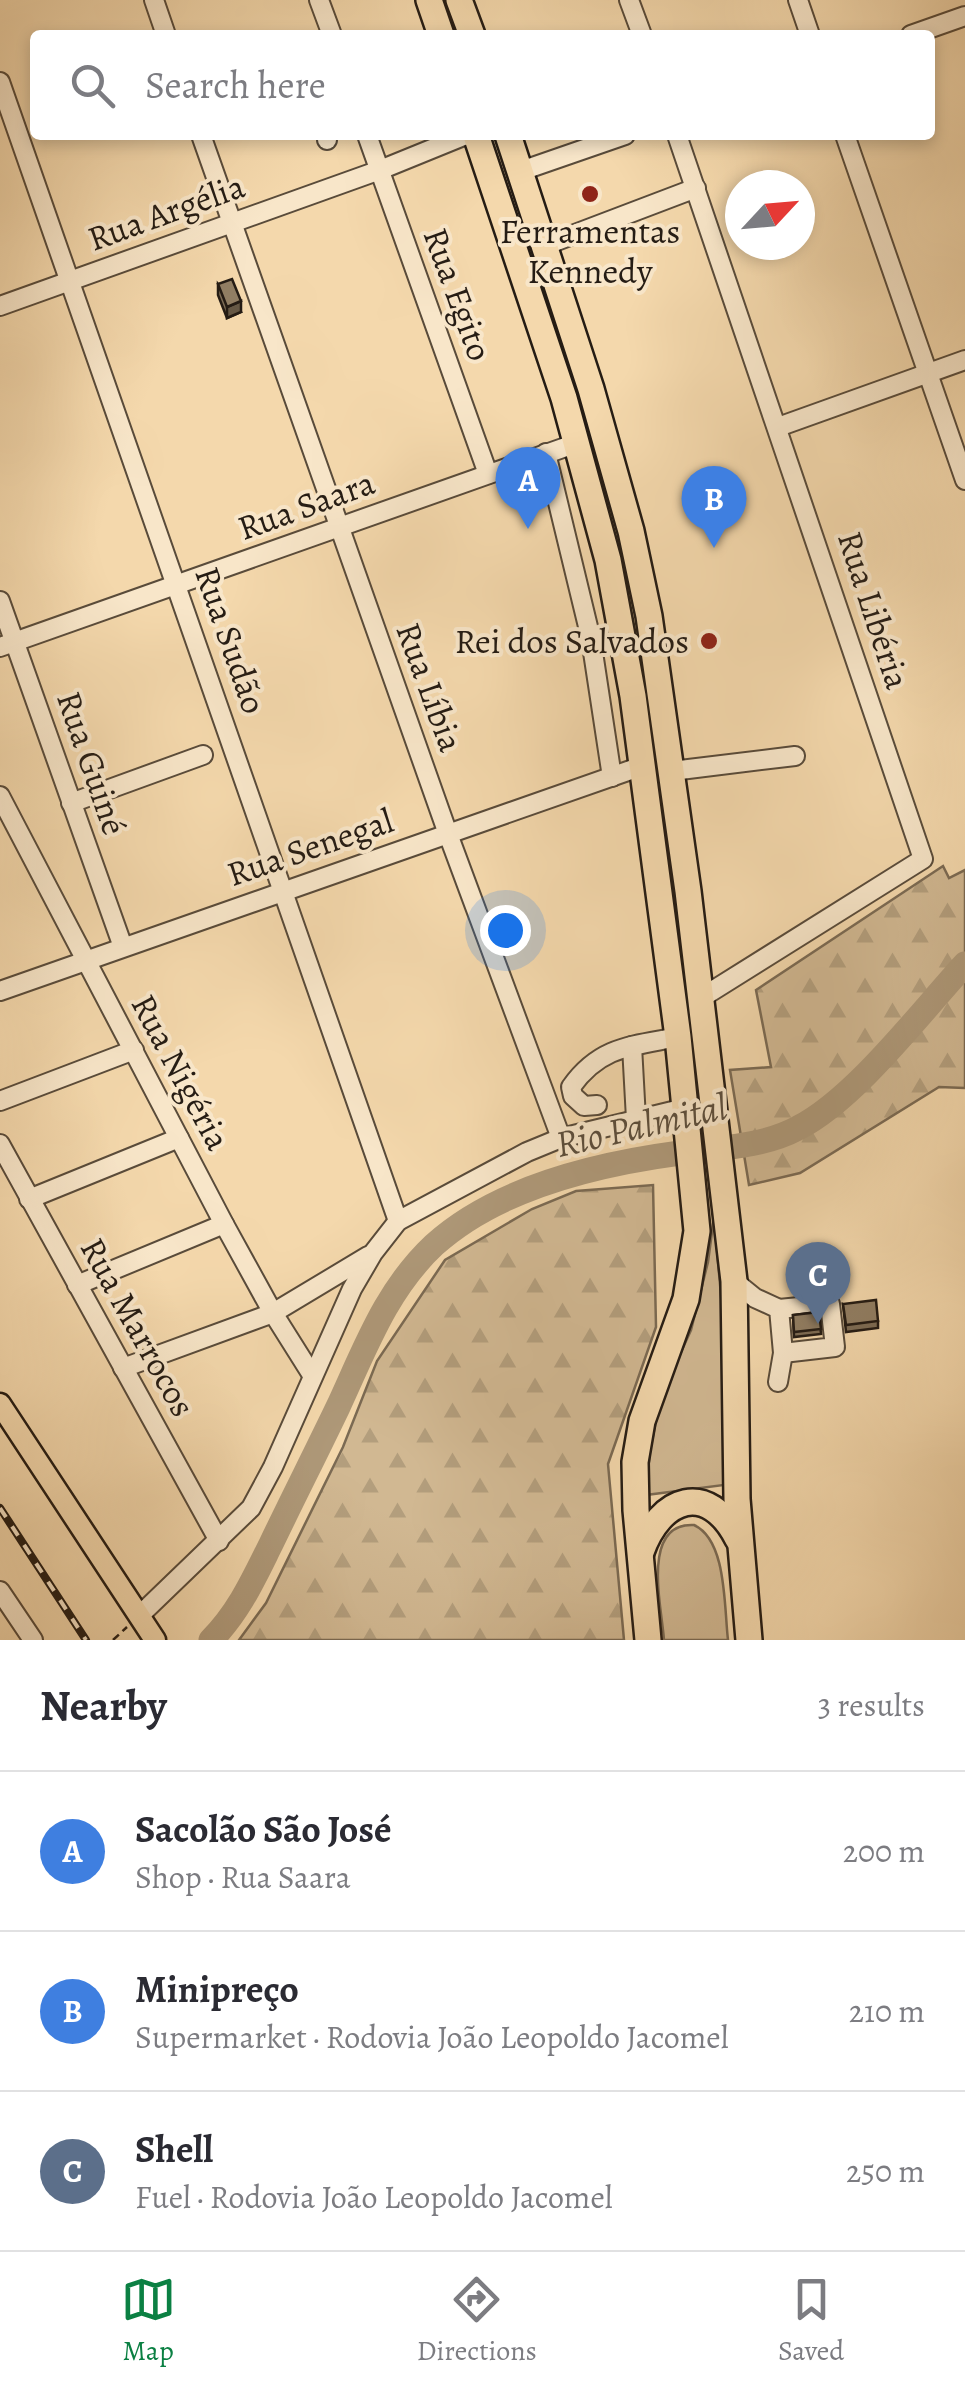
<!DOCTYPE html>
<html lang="en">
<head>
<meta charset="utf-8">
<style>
  body { margin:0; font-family:Alegreya,serif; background:#f7f7f7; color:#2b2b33 }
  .compass { position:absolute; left:725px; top:170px; width:90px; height:90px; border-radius:50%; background:#fff; box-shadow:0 5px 15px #0003; rotate:64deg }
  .you { position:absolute; left:505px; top:930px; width:35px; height:35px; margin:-25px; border:8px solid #fff; border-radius:50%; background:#1a73e8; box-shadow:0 0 0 15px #1a73e833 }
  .badge { display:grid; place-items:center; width:65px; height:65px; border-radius:50%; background:#0b8043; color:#fff; font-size:32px; font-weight:700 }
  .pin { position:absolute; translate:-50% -82px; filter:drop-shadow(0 2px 5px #0008) }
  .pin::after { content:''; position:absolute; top:52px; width:35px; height:30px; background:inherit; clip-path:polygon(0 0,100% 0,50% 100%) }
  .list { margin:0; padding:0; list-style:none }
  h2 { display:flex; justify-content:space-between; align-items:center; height:130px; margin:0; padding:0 40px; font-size:42px }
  h2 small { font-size:32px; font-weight:400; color:#7c7c81 }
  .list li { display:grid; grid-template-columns:65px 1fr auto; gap:30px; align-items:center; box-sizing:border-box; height:160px; padding:0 40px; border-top:2px solid #e1e1e2 }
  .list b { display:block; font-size:38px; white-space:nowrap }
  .list p { margin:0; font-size:32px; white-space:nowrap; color:#7c7c81 }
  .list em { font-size:32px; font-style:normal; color:#7c7c81 }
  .icon { flex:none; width:55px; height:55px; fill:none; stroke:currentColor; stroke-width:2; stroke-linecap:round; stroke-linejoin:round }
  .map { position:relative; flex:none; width:965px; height:1640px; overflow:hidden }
  .search { position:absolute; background:#fff; box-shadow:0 5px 15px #0003; left:30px; right:30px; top:30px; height:110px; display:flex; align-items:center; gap:25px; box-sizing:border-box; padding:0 35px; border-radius:10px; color:#7c7c81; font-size:38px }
  .sheet { height:610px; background:#fff }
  nav { display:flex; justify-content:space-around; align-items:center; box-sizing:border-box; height:140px; border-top:2px solid #e1e1e2; background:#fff; font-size:28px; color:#7c7c81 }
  nav a { display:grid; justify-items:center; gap:5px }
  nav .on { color:#0b8043 }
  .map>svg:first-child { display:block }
</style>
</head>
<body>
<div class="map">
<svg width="965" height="1640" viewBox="0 0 965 1640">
  <defs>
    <pattern id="forest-firs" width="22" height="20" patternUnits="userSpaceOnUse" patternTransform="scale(2.5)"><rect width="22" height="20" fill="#d1b892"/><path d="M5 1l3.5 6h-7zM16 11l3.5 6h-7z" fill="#b39e7d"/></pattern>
  </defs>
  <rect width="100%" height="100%" fill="#f4d8ac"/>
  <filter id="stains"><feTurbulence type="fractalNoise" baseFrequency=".002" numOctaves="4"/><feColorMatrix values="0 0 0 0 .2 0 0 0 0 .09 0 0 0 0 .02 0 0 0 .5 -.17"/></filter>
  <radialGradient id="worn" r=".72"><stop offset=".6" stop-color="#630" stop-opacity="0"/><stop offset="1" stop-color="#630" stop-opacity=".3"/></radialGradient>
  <!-- grass -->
  <g fill="#d1b892" stroke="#7b6a53" stroke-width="2.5">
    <polygon points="714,1217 722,1307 724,1485 646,1495 650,1451 661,1396 691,1330 708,1262"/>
    <path d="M694 1525C727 1540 724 1607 728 1640H664C662 1608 640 1522 694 1525Z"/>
  </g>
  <!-- forest -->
  <g fill="url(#forest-firs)" stroke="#7b6a53" stroke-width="2.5">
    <polygon points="943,866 949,878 965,870 965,1088 939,1087 800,1173 749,1185 730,1070 771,1067 756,990"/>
    <polygon points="653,1185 656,1327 608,1464 624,1640 239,1640 266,1603 343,1447 377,1361 445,1260 532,1209 576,1191"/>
  </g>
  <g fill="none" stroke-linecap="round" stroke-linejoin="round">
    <!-- river -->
    <path stroke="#ae9878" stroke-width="25" d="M211 1640C239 1612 254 1578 271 1544 293 1498 316 1453 338 1407 365 1349 386 1290 434 1245 498 1187 597 1164 680 1153 718 1148 763 1147 798 1128 855 1099 920 1013 965 964"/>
    <defs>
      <g id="minor">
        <polyline points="154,0 166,35"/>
        <polyline points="319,0 332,35"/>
        <polyline points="629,0 642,35"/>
        <polyline points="798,0 810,35"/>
        <polyline points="911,35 965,16"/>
        <polyline points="0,82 398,1221"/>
        <polyline points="201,135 448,834 561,1138"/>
        <polyline points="327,135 327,140"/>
        <polyline points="367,135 488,474"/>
        <polyline points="677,135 923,859 701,998"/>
        <polyline points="845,135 965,480"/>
        <polyline points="521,171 625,135"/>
        <polyline points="546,245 696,188"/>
        <polyline points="0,306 380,170 466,135"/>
        <polyline points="778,427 965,360"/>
        <polyline points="546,453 591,639 612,777"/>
        <polyline points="0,601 123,947"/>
        <polyline points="0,647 577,443"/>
        <polyline points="672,771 795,756"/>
        <polyline points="0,796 224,1224 273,1313 312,1375"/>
        <polyline points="71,803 203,755"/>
        <polyline points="0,991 642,766"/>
        <polyline points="632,1046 636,1119"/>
        <polyline points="0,1101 134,1050"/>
        <path d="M597 1105 584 1106 573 1096 571 1087C600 1046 632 1046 678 1037"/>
        <polyline points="0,1144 219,1541"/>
        <polyline points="29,1199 179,1138"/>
        <polyline points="734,1281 755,1298 779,1309 783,1353 778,1382"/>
        <polyline points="77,1285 224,1224"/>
        <polyline points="779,1309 830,1304 835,1347 783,1353"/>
        <polyline points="123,1368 273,1313 368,1256"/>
        <polyline points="0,1591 33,1640"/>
        <polyline points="139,1616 251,1508 273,1467 352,1289 373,1253 398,1221 527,1152 561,1138 685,1108"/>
      </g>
      <polyline id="major" points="0,1404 155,1640"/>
      <g id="highway">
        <polyline points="429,0 441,35"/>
        <polyline points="459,0 472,35"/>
        <polyline points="476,135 564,398 608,560 633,696 678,1037 697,1231 686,1299 642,1421 635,1462 636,1510 648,1640"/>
        <polyline points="508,135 591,389 631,531 649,616 688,891 734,1281 737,1499 749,1640"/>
        <path d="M641 1552C660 1497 708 1480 738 1539"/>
      </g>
    </defs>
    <!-- minor casing -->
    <use href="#minor" stroke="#594b3a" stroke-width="22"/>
    <!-- major casing -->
    <use href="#major" stroke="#251c14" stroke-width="25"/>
    <!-- highway casing -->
    <use href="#highway" stroke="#251c14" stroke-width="30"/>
    <!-- path -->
    <polyline stroke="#251c14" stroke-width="2.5" stroke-dasharray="8 5" stroke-linecap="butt" points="113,1640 127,1627"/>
    <!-- minor -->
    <use href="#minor" stroke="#f8e6c9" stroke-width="18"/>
    <!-- major -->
    <use href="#major" stroke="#f4d8ac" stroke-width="20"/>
    <!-- highway -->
    <use href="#highway" stroke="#f4d8ac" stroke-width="25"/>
    <defs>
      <polyline id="rail" points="0,1508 86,1640"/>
    </defs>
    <!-- rail casing -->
    <use href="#rail" stroke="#251c14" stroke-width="8"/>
    <!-- rail -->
    <use href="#rail" stroke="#f8e6c9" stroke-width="4" stroke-dasharray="11" stroke-linecap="butt"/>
  </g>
  <!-- wall -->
  <g fill="#7d6c55" stroke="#251c14" stroke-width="2.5">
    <polygon points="218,284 241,312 227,318 218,295"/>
    <polygon points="843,1304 878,1321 878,1328 846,1332"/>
    <polygon points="819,1312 821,1334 794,1337 793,1315"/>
  </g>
  <!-- shaded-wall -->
  <polygon fill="#665845" stroke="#251c14" stroke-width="2.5" points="241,301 241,312 227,318 227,307"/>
  <!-- building -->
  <g fill="#917e63" stroke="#251c14" stroke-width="2.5">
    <polygon points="232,279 241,301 227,307 218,284"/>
    <polygon points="876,1300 878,1321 846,1325 843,1304"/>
    <polygon points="819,1312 821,1329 794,1332 793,1315"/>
  </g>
  <!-- markers -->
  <g fill="#8f2418" stroke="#f8e6c9" stroke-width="4">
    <circle cx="590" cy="194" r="10"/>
    <circle cx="709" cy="641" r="10"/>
  </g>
  <g text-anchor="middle" stroke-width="8" stroke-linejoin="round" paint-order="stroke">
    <!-- street labels -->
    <g font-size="35" fill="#251c14" stroke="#f8e6c9">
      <text transform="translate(166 212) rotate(-20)" y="12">Rua Argélia</text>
      <text transform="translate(458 294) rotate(70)" y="12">Rua Egito</text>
      <text transform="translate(306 505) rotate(-20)" y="12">Rua Saara</text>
      <text transform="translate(874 610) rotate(72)" y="12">Rua Libéria</text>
      <text transform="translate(231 640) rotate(71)" y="12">Rua Sudão</text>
      <text transform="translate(430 687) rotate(70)" y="12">Rua Líbia</text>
      <text transform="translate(92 763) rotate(71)" y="12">Rua Guiné</text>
      <text transform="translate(310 847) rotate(-19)" y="12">Rua Senegal</text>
      <text transform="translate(181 1072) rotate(62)" y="12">Rua Nigéria</text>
      <text transform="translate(138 1327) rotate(61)" y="12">Rua Marrocos</text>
    </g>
    <!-- poi labels -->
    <g font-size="35" fill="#251c14" stroke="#f8e6c9">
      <text x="590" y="243">Ferramentas<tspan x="590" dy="40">Kennedy</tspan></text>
      <text x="689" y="653" text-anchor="end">Rei dos Salvados</text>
    </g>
    <!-- water labels -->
    <g font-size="38" font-style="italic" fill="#5c4e3c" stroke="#f8e6c9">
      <text transform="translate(641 1125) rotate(-13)" y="13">Rio Palmital</text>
    </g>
  </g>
  <rect width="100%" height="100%" filter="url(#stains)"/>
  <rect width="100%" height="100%" fill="url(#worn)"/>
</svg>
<svg class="compass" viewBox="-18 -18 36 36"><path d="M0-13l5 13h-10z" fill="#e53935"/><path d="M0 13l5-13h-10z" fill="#7c7c81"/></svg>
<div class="you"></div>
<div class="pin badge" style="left:528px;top:529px;background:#3f7fe0">A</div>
<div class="pin badge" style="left:714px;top:548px;background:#3f7fe0">B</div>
<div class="pin badge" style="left:818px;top:1324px;background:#5c6f8a">C</div>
<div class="search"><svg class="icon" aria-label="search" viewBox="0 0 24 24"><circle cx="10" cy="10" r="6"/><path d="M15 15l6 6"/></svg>Search here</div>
</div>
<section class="sheet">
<h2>Nearby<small>3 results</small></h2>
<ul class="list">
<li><span class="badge" style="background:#3f7fe0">A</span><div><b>Sacolão São José</b><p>Shop · Rua Saara</p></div><em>200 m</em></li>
<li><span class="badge" style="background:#3f7fe0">B</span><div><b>Minipreço</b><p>Supermarket · Rodovia João Leopoldo Jacomel</p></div><em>210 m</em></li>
<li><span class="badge" style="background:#5c6f8a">C</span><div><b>Shell</b><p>Fuel · Rodovia João Leopoldo Jacomel</p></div><em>250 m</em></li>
</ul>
</section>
<nav>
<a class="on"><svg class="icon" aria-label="map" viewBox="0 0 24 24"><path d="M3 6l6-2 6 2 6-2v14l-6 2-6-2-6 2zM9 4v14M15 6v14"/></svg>Map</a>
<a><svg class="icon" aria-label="directions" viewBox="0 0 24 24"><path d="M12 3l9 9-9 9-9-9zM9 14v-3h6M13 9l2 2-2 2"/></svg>Directions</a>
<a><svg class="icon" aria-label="saved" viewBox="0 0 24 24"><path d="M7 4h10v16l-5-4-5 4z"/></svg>Saved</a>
</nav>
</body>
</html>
